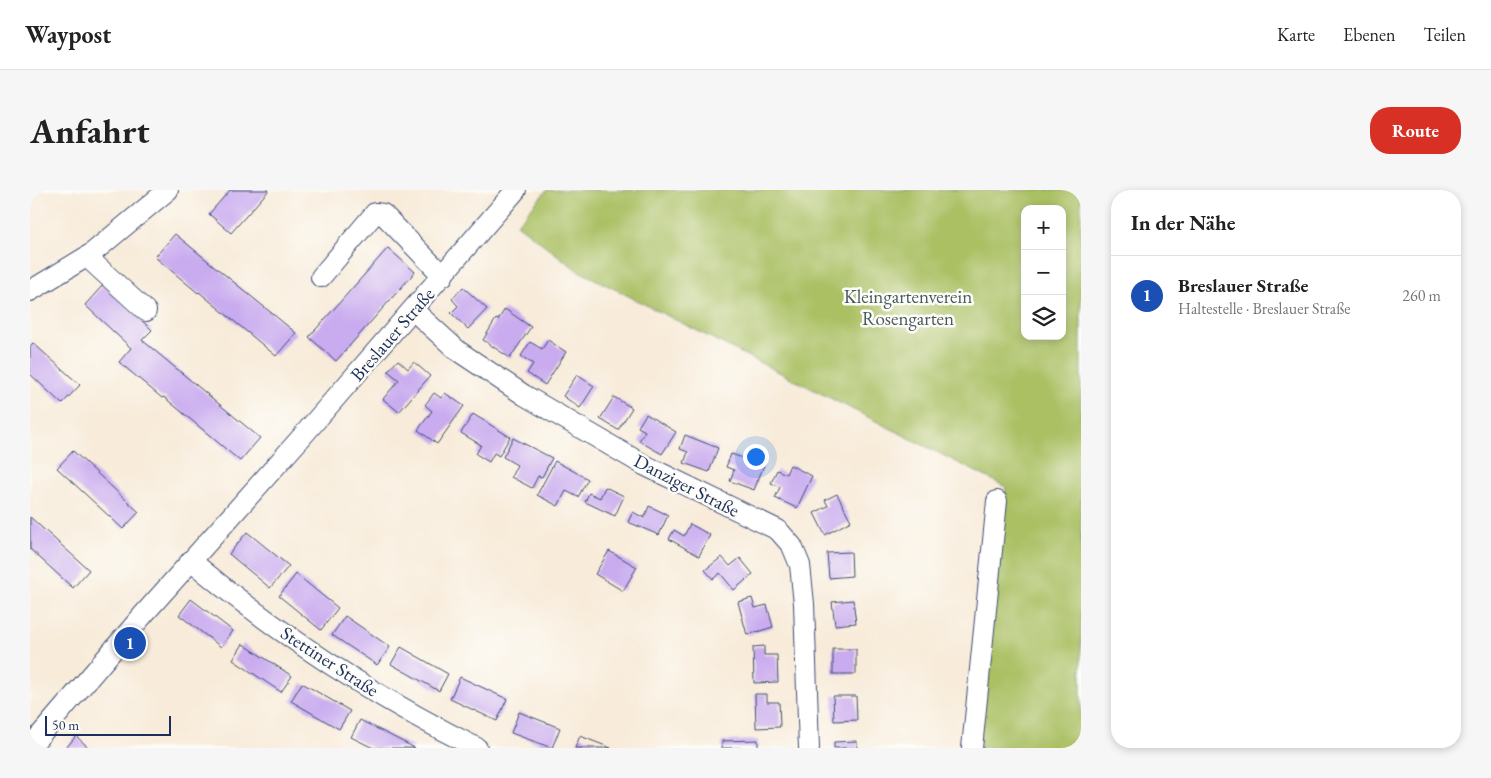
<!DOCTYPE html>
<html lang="de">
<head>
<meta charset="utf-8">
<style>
  body { margin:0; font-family:"EB Garamond",serif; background:#f6f6f6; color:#222 }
  .controls { position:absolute; right:15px; top:15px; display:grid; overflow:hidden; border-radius:10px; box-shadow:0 2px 8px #0003 }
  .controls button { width:45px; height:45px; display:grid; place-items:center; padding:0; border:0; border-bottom:1px solid #e0e0e0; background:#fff; color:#222; font:25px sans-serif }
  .scale { position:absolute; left:15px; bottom:12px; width:126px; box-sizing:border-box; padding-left:5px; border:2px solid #1b2f5e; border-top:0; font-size:14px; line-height:18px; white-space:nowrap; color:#1b2f5e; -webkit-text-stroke:4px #fdfcf7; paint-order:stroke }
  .you { position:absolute; left:725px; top:266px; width:18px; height:18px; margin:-12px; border:4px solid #fff; border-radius:50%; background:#1a73e8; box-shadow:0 0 0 8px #1a73e833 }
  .badge { display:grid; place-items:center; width:32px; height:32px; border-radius:50%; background:#d93025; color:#fff; font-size:16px; font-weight:700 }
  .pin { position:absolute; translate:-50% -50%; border:2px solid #fff; box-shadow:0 1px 5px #0006 }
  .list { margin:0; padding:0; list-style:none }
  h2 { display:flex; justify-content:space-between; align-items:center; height:65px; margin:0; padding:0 20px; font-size:21px }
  h2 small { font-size:16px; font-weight:400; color:#767676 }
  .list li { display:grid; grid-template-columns:32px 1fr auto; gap:15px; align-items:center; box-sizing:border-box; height:80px; padding:0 20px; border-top:1px solid #e0e0e0 }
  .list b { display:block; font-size:19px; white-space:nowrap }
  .list p { margin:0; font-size:16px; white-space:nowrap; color:#767676 }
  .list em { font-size:16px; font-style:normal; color:#767676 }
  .icon { flex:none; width:28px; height:28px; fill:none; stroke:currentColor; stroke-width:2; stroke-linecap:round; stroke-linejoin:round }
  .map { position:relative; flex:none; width:1051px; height:558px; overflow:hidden; border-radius:20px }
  header { display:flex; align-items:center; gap:30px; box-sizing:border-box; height:70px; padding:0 25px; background:#fff; border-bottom:1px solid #e0e0e0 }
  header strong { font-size:24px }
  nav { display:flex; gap:28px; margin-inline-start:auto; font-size:18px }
  .intro { display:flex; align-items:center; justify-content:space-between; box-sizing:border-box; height:120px; padding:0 30px }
  h1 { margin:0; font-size:35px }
  .button { padding:12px 22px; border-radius:20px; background:#d93025; color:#fff; font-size:18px; font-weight:700 }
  main { display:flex; gap:30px; padding:0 30px }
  aside { flex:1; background:#fff; border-radius:20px; box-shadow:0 2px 8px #0003 }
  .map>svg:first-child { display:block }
</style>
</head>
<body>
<header>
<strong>Waypost</strong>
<nav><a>Karte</a><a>Ebenen</a><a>Teilen</a></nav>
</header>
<div class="intro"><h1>Anfahrt</h1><a class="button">Route</a></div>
<main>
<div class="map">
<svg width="1051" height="558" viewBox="0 0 1051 558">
  <rect width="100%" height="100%" fill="#fdfcf7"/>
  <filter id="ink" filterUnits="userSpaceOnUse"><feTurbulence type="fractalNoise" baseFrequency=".02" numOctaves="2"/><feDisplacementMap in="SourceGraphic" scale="10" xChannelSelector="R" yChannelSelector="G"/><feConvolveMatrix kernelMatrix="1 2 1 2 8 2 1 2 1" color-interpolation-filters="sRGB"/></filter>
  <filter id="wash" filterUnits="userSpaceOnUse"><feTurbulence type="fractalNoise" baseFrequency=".0096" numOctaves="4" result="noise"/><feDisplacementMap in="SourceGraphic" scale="20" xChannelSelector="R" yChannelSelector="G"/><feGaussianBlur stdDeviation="1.12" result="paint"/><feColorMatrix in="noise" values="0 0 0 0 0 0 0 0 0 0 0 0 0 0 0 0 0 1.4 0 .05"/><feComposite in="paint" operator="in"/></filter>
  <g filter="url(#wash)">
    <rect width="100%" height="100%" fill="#f8ebd9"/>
    <!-- green -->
    <path fill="#aac064" stroke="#627861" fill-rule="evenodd" d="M517 0H1051V558H948L976 297 547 80 487 34ZM995 19H1032V146H995Z"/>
    <g id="blocks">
      <!-- building -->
      <g fill="#c9abef">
        <polygon points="200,0 239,0 201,43 179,24"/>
        <polygon points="145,44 266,143 246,166 169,102 168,103 125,67"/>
        <polygon points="358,58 385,82 306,171 279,147"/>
        <polygon points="73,95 122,140 112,150 230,248 210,271 134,207 132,208 89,172 101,158 55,115"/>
        <polygon points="433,97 457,119 438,139 421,123 428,116 422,109"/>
        <polygon points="475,119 501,137 480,168 453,150 466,129 468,130"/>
        <polygon points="518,150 536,162 515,195 497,183 503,174 491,166 500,152 512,159"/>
        <polygon points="3,153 50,195 32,214 0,184 0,156"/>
        <polygon points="368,170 378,179 384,172 400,186 369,222 353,209 369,190 358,181"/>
        <polygon points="547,185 564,196 550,218 533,206"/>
        <polygon points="404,203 411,208 415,203 434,216 407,254 388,240 402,221 395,215"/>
        <polygon points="584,207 602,218 588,240 570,229"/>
        <polygon points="443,224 480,247 469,266 464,263 459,272 446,264 451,255 431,243"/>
        <polygon points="616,224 646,242 632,264 609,251 615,241 608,237"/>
        <polygon points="655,245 688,258 679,282 654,273 658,262 650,259"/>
        <polygon points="483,248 522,268 512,287 508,286 502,298 481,287 487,275 473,267"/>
        <polygon points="43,261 109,322 93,339 27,278"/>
        <polygon points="701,264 734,275 724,300 700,291 704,280 696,277"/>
        <polygon points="525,271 558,289 548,307 536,301 528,316 507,305"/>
        <polygon points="760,275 782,286 767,318 745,308 750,297 741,293 747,280 756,284"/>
        <polygon points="575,297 594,306 585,326 555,312 559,303 570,308"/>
        <polygon points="807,304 821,331 795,345 784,323 798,316 795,310"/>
        <polygon points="619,316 638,325 629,345 598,332 603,322 614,328"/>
        <polygon points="0,327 59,380 43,398 0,359"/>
        <polygon points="660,334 680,345 669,366 639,349 644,340 654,346"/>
        <polygon points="217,342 259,376 240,398 199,364"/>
        <polygon points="579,361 607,377 593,401 565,384"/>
        <polygon points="821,362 822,386 799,388 797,363"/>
        <polygon points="692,367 700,376 710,368 723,384 704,400 690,383 683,389 675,380"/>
        <polygon points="266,384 308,418 291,440 249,406"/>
        <polygon points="722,408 725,418 737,415 743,437 717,445 708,412"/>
        <polygon points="161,409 203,441 191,457 149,425"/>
        <polygon points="823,410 826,433 805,435 802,412"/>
        <polygon points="315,426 360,457 347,475 302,445"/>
        <polygon points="213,454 262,486 251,502 203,470"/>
        <polygon points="734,456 734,465 747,465 748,492 724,493 723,457"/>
        <polygon points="371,457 418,484 409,501 361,474"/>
        <rect x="803" y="459" width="23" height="25"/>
        <polygon points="430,487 477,509 467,531 420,509"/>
        <polygon points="272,493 320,521 309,539 261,511"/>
        <polygon points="725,504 737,504 737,512 749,512 750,537 726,538"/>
        <polygon points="803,506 826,506 827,530 804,531"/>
        <polygon points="489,522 530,538 522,558 481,543"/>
        <polygon points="330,530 385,558 343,558 321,547"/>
        <polygon points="46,546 59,558 36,558"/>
        <polygon points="550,546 581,558 545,558"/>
        <polygon points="728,550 728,558 692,558 692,551"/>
        <polygon points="827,551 827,558 804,558 804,552"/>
      </g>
    </g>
  </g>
  <g filter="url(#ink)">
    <use href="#blocks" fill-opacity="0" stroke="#3c4b70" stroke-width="1"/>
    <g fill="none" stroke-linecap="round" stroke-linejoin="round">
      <defs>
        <g id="minor">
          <polyline points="57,67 116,121"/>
          <polyline points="291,87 345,23 353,24 413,86"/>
          <polyline points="0,101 61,64 138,0"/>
          <polyline points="383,120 428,161 494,205 614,275 748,340 762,356 770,375 774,414 779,558"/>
          <path d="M161 371C248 444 345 507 447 558"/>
          <polyline points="0,557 113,425 269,250 486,0"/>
          <polyline points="942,558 967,311"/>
        </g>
      </defs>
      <!-- minor casing -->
      <use href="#minor" stroke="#3c4b70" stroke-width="22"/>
      <!-- minor -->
      <use href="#minor" stroke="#fff" stroke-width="20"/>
    </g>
  </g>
  <g text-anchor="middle" stroke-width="5" stroke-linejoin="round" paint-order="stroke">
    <!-- park labels -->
    <g font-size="19" fill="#465a60" stroke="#fdfcf7">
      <text x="878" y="113">Kleingartenverein<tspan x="878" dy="22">Rosengarten</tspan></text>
    </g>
    <!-- street labels -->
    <g font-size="19" fill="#1b2f5e" stroke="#fdfcf7">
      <text transform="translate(362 144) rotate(-49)" y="7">Breslauer Straße</text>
      <text transform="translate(657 295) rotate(27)" y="7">Danziger Straße</text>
      <text transform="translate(300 471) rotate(33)" y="7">Stettiner Straße</text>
    </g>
  </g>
</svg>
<div class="controls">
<button>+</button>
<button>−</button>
<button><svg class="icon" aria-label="layers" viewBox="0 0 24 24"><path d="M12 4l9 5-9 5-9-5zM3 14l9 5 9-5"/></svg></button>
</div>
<div class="scale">50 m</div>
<div class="you"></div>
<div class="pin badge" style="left:100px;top:453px;background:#1a4fb4">1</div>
</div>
<aside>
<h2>In der Nähe<small></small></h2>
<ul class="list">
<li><span class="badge" style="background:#1a4fb4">1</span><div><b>Breslauer Straße</b><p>Haltestelle · Breslauer Straße</p></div><em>260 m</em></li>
</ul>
</aside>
</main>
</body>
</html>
